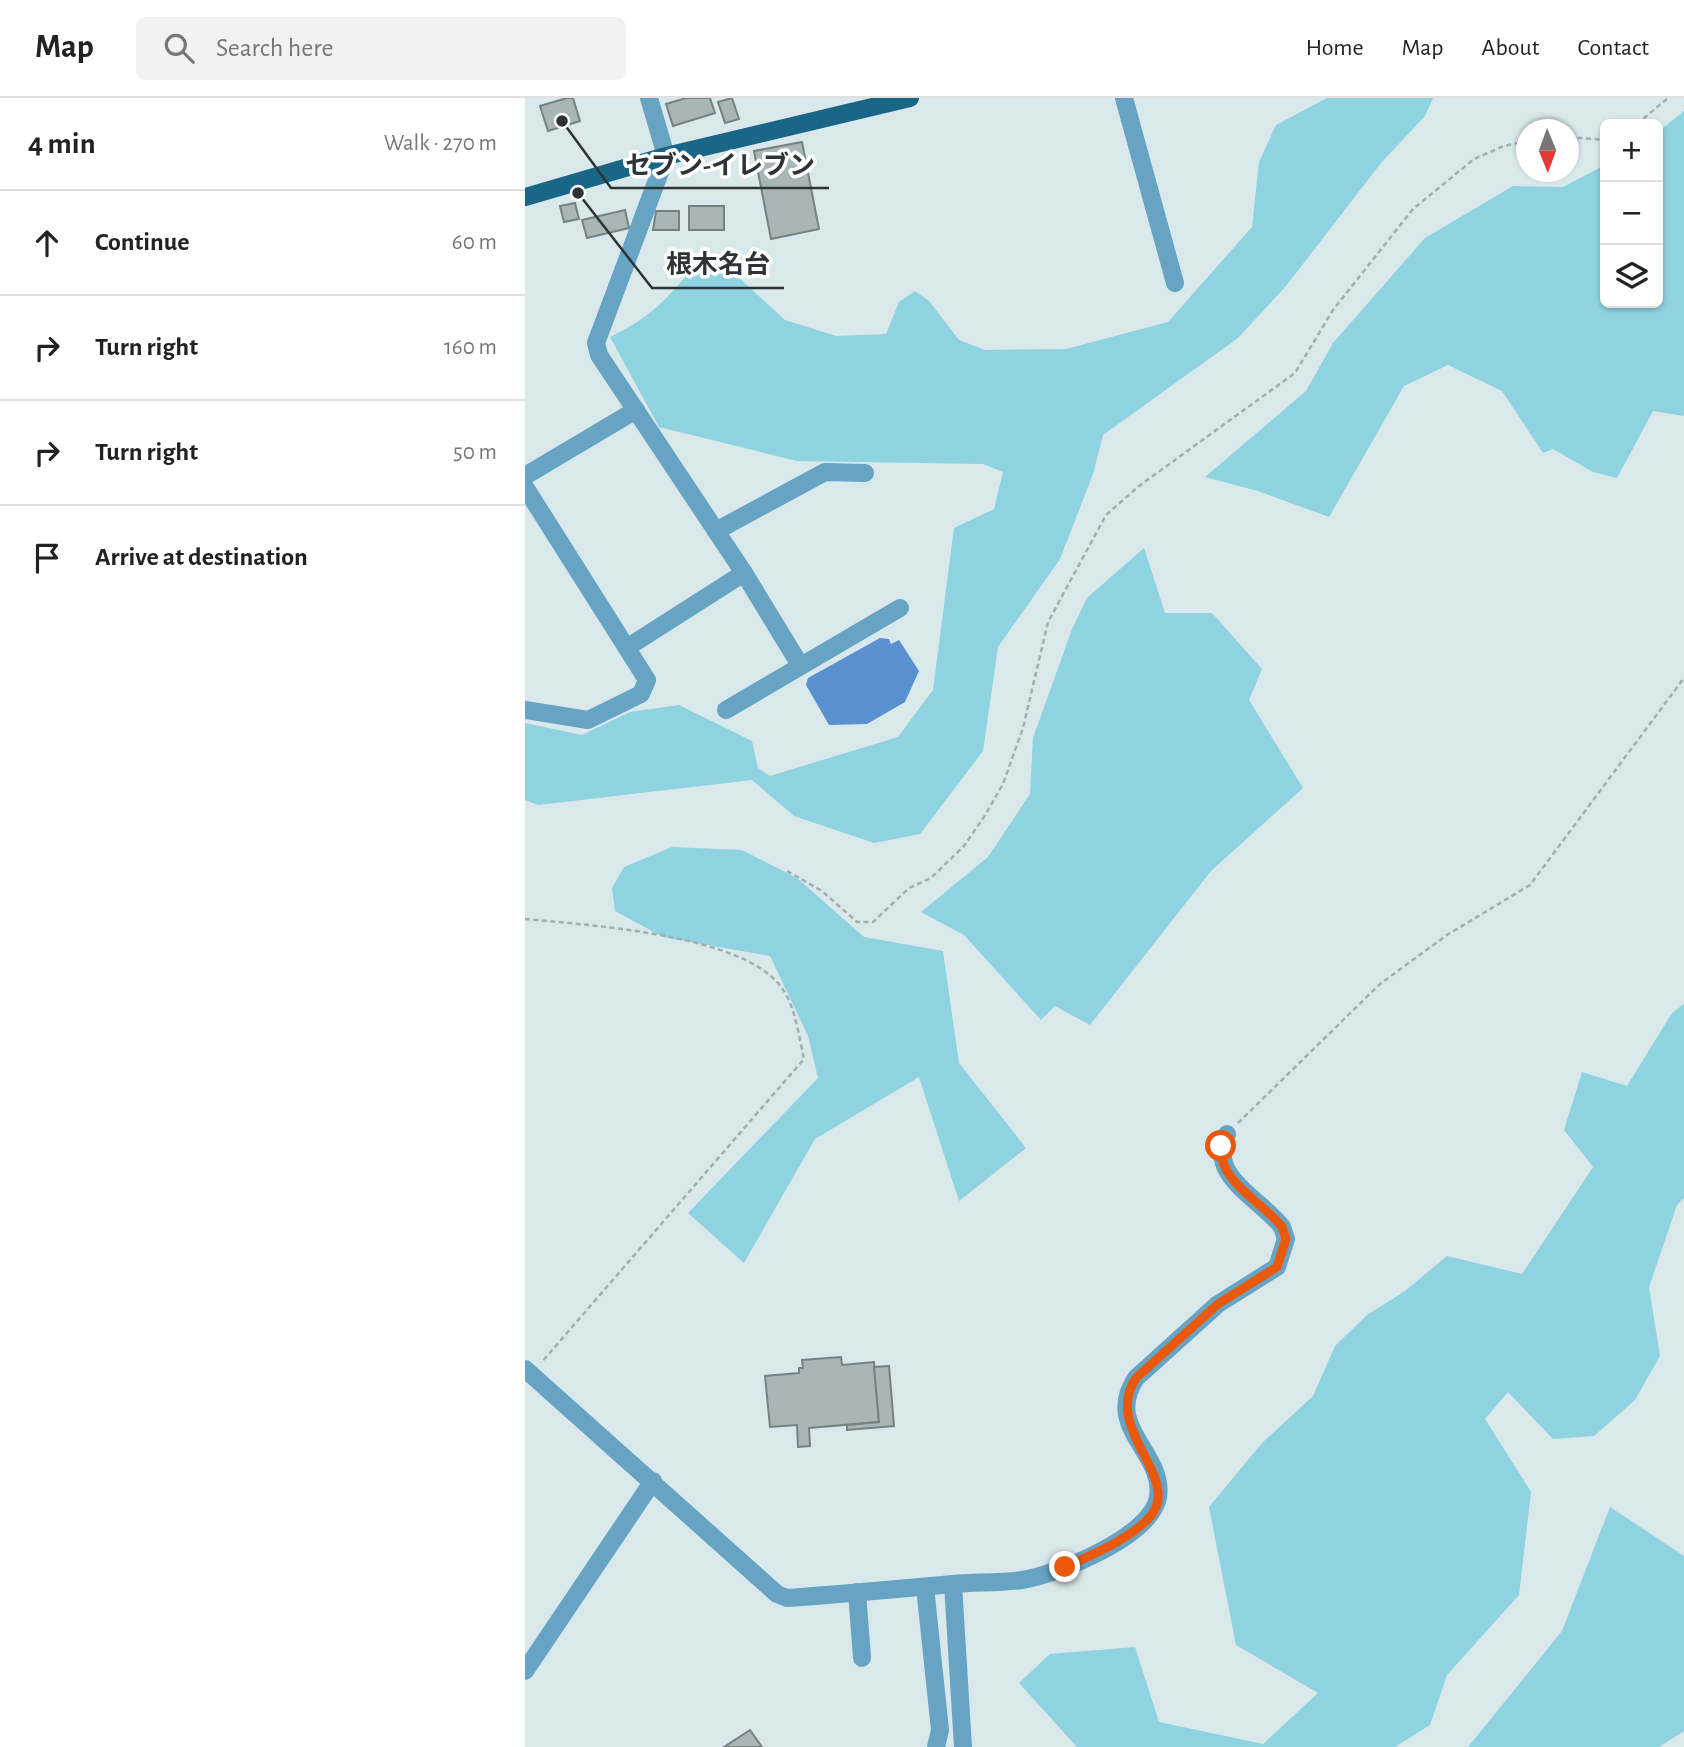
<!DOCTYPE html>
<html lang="en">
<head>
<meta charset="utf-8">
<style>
  body { margin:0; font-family:"Alegreya Sans","Noto Sans JP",sans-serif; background:#f2f2f2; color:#222 }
  .controls { position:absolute; right:21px; top:21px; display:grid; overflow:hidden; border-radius:10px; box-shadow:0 2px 5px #0004 }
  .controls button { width:63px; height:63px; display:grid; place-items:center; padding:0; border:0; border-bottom:2px solid #e0e0e0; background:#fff; color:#222; font:35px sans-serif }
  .compass { position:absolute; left:991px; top:21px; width:63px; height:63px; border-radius:50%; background:#fff; box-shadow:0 2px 5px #0004; rotate:179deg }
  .stop { position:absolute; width:21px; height:21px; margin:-16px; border:5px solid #ea580c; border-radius:50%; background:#fff }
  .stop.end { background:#ea580c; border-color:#fff; box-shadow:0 2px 7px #0008 }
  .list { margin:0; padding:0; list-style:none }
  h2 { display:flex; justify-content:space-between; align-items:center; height:91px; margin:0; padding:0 28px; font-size:30px }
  h2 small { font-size:23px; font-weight:400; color:#767676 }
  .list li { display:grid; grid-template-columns:46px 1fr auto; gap:21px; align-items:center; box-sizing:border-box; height:105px; padding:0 28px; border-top:2px solid #e0e0e0 }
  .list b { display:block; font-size:26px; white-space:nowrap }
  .list em { font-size:23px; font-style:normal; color:#767676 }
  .icon { flex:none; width:38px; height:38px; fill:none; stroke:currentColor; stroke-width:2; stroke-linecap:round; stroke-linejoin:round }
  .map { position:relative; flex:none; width:1159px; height:1649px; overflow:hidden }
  header { display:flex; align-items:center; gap:42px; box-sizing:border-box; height:98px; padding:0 35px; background:#fff; border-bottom:2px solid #e0e0e0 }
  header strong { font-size:33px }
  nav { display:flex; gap:38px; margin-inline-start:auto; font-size:24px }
  .search { width:490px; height:63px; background:#f2f2f2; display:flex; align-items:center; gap:18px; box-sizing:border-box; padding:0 24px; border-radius:10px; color:#767676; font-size:26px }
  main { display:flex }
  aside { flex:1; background:#fff }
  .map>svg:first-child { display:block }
</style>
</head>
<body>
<header>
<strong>Map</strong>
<div class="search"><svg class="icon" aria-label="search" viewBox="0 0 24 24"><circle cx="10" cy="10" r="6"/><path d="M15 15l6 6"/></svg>Search here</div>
<nav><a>Home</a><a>Map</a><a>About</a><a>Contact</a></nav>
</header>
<main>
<aside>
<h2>4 min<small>Walk · 270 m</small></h2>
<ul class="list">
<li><svg class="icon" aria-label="ahead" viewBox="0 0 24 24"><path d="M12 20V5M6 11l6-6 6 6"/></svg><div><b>Continue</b></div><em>60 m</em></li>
<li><svg class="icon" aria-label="right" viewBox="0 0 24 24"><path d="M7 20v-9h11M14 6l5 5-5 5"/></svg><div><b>Turn right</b></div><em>160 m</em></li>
<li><svg class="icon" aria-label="right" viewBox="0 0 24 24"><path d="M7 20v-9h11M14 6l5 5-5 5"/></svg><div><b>Turn right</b></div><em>50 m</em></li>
<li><svg class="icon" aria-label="arrive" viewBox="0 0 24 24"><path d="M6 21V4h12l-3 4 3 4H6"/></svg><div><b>Arrive at destination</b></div></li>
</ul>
</aside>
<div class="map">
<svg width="1159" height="1649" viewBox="0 0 1159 1649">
  <rect width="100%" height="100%" fill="#d9e8eb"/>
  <!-- green -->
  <g fill="#8fd2e0">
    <path d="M802 0H908L900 18 856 65 761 188 713 240 578 337 568 376 535 461 473 549 458 653 395 736 349 745 269 718 227 682 13 707 0 702V625L57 637 105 614 154 607 227 643 233 670 245 678 373 639 408 592 429 430 469 411 478 374 458 366 272 363 134 329 85 239C126 219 140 203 169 169L198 165 260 222 311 238 361 236 374 204 390 193 404 203 434 242 460 252 541 251 643 224 727 129 734 64 751 27Z"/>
    <polygon points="1159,13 1159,318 1128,313 1092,380 1068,374 1028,351 1018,355 977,293 923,267 879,288 804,419 733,393 680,379 781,293 808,245 900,140 988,88 1038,89 1080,67 1080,205 1133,205 1133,34"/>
    <polygon points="619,450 640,515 687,515 737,571 724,602 778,690 686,773 565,927 530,908 516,922 439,837 396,814 463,759 505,696 508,640 547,531 562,500"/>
    <polygon points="147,749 217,752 272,780 339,839 418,853 434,965 501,1050 434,1103 394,979 290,1041 219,1165 163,1115 293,980 283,938 245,858 138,839 90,813 87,790 99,769"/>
    <polygon points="1159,906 1159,1100 1152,1107 1124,1189 1135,1258 1110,1302 1069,1338 1028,1341 983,1294 960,1321 1006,1394 994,1497 922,1577 905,1627 870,1649 552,1649 494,1585 525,1556 610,1549 634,1624 738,1646 793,1595 711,1547 684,1409 737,1345 788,1298 810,1248 842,1217 880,1193 922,1158 997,1176 1068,1069 1039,1032 1057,974 1102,988 1147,915"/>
    <polygon points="1085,1409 1159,1458 1159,1633 1134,1649 943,1649 1037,1533"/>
  </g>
  <!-- water -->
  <polygon fill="#5991d0" points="355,540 364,541 366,546 374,542 394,573 380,604 342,626 304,627 281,587 283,580"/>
  <!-- building -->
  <g fill="#a8b7b6" stroke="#748280" stroke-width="2">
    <polygon points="42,0 48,0 55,23 23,33 15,8"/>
    <polygon points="161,0 185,0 190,15 148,28 141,6"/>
    <polygon points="207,0 214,21 200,25 193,4"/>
    <polygon points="277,44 294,131 246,141 229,53"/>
    <polygon points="50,105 54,121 39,124 35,108"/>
    <rect x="164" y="108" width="35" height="24"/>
    <polygon points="100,112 104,130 62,140 57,122"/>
    <polygon points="131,113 154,113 154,132 128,132"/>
    <polygon points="316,1259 317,1267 349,1264 354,1324 284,1330 285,1348 273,1349 272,1327 245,1329 240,1278 274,1275 274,1270 278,1270 277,1262"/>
    <polygon points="364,1268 369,1328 322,1332 322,1327 354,1324 349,1269"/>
    <polygon points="225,1632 237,1649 199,1649"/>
  </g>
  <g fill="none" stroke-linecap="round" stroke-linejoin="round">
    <!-- path -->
    <g stroke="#a2aeb1" stroke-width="2.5" stroke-dasharray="5 3.5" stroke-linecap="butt">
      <polyline points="1112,26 1143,0"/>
      <polyline points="1044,39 1080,42"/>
      <polyline points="262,773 297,793 332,824 348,824 384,790 406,780 439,748 459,719 478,686 498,630 523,524 581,417 614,388 770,275 808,212 888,111 949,61 979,48 1002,43"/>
      <path d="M0 821C64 827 205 836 250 882 270 901 273 935 279 961L16 1265"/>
      <polyline points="713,1025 855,886 922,837 1005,787 1159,580"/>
    </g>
    <!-- minor -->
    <g stroke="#67a4c3" stroke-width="18">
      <polyline points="124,0 141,58 71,245 74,257 219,475 275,567"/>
      <polyline points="599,0 650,185"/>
      <polyline points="0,378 111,312"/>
      <polyline points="0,389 122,582 116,596 63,622 0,612"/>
      <polyline points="191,433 300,374 340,375"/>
      <polyline points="103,549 219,475"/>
      <polyline points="201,612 375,510"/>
      <path d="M0 1271 252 1496 262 1500C318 1496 373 1491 428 1486 451 1484 474 1485 497 1482 534 1476 627 1438 633 1399 640 1354 578 1330 611 1280L693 1206 752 1169 761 1141 757 1129C735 1100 681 1078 702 1036"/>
      <polyline points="428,1486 438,1649"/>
      <polyline points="400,1489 415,1632 411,1649"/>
      <polyline points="332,1494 337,1560"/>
      <polyline points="0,1573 128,1383"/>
    </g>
    <!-- major -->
    <polyline stroke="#1a6687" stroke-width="18" points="0,99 141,58 385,0"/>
  </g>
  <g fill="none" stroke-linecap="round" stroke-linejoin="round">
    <!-- route -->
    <path stroke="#ea580c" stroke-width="9" d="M540 1469C567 1457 598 1444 620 1424 666 1384 575 1334 611 1280L693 1206 752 1169 761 1141 757 1129C738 1104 693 1084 696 1048"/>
  </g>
  <!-- callouts -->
  <path fill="none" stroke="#2e3435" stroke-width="2.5" d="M37 23L86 90H304M53 95L127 190H259"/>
  <g fill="#2e3435" stroke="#fff" stroke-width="2.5">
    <circle cx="37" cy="23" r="7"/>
    <circle cx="53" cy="95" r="7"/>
  </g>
  <g font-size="26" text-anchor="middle" font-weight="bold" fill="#2e3435" stroke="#fff" stroke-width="7" stroke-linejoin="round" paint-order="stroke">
    <text x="195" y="76">セブン-イレブン</text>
    <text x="193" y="175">根木名台</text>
  </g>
</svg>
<div class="controls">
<button>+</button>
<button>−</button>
<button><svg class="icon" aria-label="layers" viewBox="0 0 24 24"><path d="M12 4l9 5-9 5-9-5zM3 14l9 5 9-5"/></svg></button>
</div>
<svg class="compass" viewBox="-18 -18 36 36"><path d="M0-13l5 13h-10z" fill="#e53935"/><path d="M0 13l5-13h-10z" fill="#767676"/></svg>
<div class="stop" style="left:696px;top:1048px"></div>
<div class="stop end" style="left:540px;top:1469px"></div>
</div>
</main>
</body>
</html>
